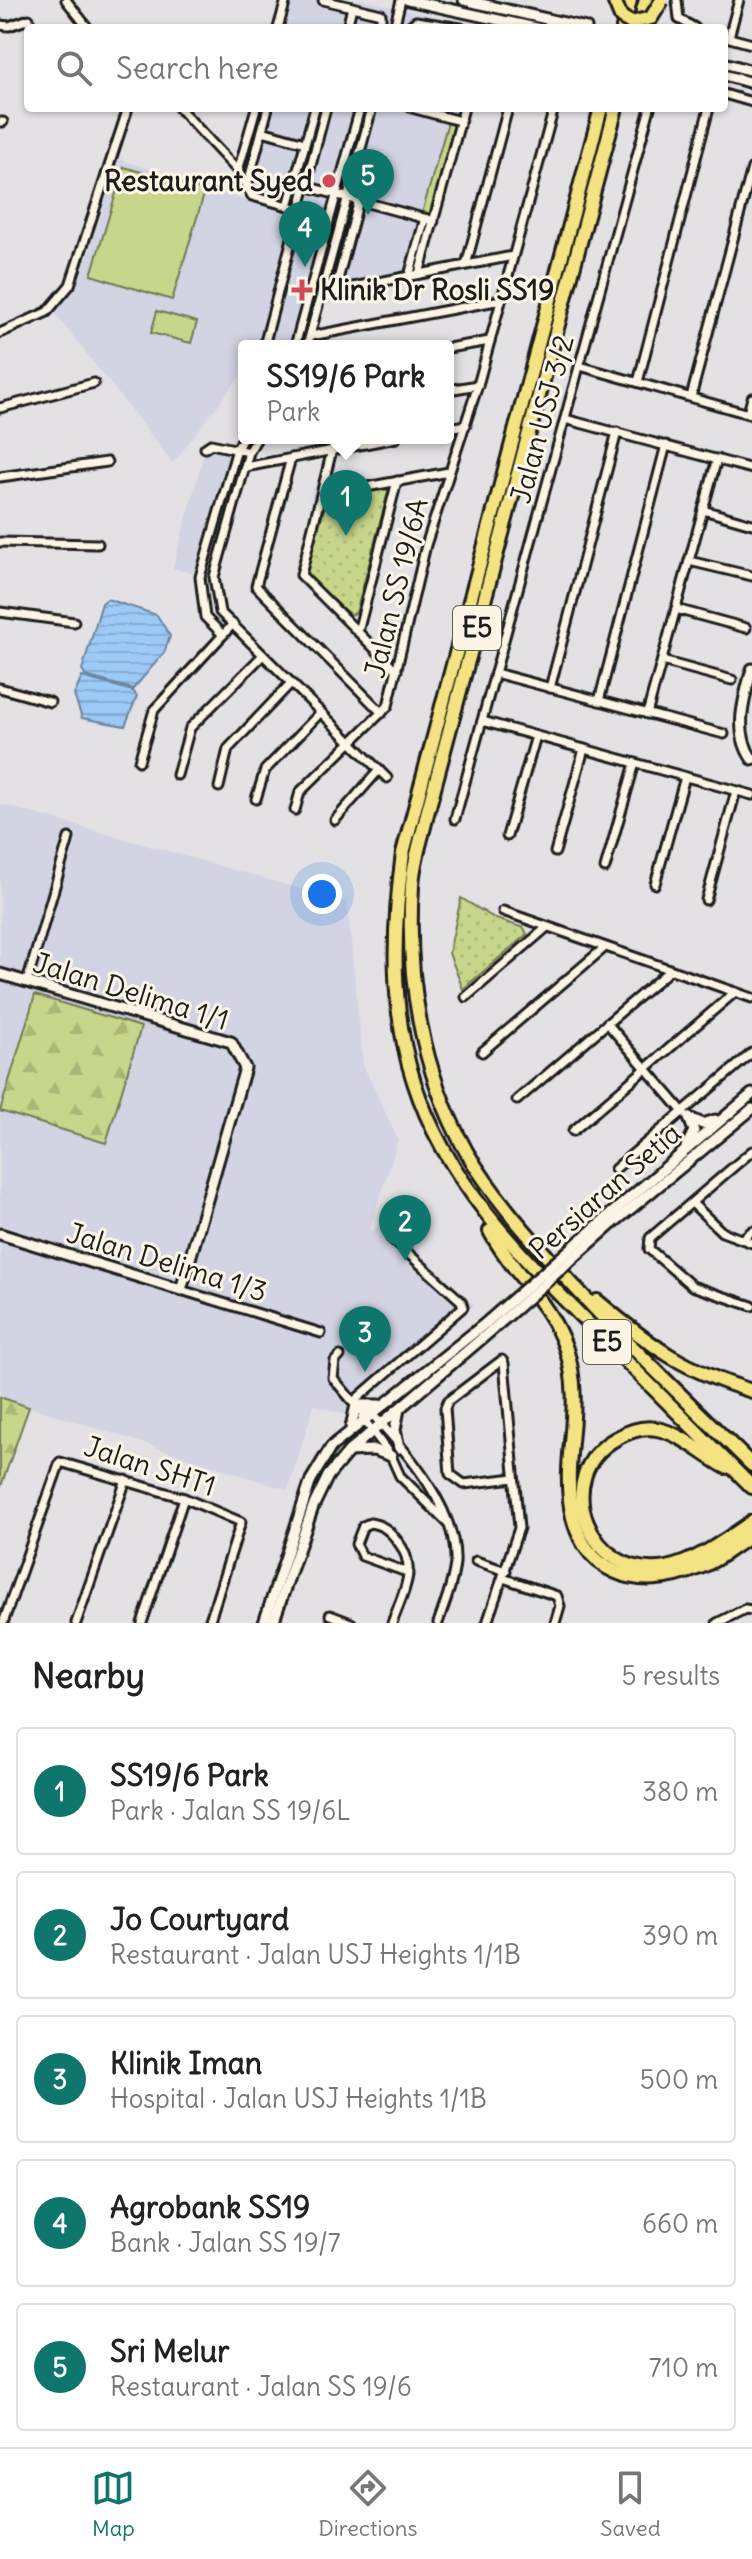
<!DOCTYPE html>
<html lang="en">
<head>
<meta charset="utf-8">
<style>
  body { margin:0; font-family:Delius,sans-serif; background:#f6f6f6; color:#222 }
  .you { position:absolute; left:322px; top:894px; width:28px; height:28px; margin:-20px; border:6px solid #fff; border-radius:50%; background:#1a73e8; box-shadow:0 0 0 12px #1a73e833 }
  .badge { display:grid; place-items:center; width:52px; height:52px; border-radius:50%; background:#0f766e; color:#fff; font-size:26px; font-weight:700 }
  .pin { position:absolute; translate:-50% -66px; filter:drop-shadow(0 2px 4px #0008) }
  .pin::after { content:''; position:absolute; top:42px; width:28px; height:24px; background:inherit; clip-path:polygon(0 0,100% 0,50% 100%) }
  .popup { position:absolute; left:238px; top:340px; width:216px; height:104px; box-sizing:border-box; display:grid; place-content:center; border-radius:8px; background:#fff; filter:drop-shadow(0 2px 6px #0005); font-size:26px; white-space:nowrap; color:#767676 }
  .popup b { font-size:30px; color:#222 }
  .popup::after { content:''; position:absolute; left:50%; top:100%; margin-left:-16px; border:16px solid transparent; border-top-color:#fff }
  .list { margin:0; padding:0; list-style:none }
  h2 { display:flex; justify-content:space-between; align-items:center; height:104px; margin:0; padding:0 32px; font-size:34px }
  h2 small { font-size:26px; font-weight:400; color:#767676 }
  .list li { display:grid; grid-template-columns:52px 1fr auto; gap:24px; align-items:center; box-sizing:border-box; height:128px; margin:0 16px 16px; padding:0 16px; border:2px solid #e0e0e0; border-radius:8px }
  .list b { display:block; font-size:30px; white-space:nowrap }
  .list p { margin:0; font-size:26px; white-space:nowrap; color:#767676 }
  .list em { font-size:26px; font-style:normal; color:#767676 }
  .icon { flex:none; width:44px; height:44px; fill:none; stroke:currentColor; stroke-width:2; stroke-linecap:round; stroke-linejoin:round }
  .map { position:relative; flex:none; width:752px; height:1623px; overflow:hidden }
  .search { position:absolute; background:#fff; box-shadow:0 2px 6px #0004; left:24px; right:24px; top:24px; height:88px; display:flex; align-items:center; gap:20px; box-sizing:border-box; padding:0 28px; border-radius:8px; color:#767676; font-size:30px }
  .sheet { height:824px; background:#fff }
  nav { display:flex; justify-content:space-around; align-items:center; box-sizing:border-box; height:112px; border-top:2px solid #e0e0e0; background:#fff; font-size:22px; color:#767676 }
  nav a { display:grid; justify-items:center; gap:4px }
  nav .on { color:#0f766e }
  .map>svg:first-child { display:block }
</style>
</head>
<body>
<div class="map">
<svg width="752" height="1623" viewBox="0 0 752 1623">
  <defs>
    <pattern id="forest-firs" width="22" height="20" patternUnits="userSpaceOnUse" patternTransform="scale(2)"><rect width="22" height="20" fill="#c7d68a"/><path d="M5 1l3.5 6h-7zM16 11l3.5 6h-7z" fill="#aab776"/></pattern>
    <pattern id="park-dots" width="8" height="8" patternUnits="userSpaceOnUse" patternTransform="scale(2)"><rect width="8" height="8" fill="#c7d68a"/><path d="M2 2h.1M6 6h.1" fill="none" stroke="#aab776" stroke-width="1.8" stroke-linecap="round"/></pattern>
    <pattern id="water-rules" width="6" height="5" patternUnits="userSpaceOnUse" patternTransform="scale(2)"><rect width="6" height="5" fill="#9dc9f7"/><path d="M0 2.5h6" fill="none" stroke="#87acd3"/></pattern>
  </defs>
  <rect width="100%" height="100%" fill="#e3e1e4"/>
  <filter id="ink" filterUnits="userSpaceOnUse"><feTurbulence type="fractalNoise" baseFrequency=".0125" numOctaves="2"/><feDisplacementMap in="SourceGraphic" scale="16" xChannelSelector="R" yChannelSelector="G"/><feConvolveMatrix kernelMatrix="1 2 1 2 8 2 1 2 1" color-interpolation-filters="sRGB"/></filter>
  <g filter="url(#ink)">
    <!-- built -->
    <g fill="#d2d3e3">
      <polygon points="290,0 362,0 483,27 283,28"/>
      <polygon points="261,108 462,108 420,270 321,289 305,346 244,346 244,371 173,463 53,311 74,287 85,264 119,159 248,201 241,185"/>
      <polygon points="212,446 233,450 198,575 173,568 205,450"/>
      <polygon points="0,804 347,902 363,1065 398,1140 369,1232 380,1226 396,1230 474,1305 347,1415 314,1405 288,1490 0,1397"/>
    </g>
    <!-- green -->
    <g fill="#c7d68a" stroke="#727953" stroke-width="2">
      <polygon points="448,122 456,124 431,216 422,213"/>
      <polygon points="124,167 205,191 172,300 91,275"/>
      <polygon points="157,311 197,322 191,343 151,333"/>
    </g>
    <!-- forest -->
    <g fill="url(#forest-firs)" stroke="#727953" stroke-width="2">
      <polygon points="35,995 141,1027 106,1143 0,1111"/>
      <polygon points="0,1397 29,1407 0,1489"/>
    </g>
    <!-- park -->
    <g fill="url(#park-dots)" stroke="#727953" stroke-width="2">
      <polygon points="385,487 388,492 356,613 350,615 305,573 327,499"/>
      <polygon points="461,898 496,919 524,928 527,934 463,989 449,953"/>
    </g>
    <!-- water -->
    <g fill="url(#water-rules)" stroke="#69849f" stroke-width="2">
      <polygon points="107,599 157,615 170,636 164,653 133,689 85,676 82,670 102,603"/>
      <polygon points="82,677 133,691 137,696 125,726 82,718 74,695"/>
    </g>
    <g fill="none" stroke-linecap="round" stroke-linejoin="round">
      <defs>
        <g id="street">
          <polyline points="66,0 88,28"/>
          <polyline points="323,0 381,14 381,28"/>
          <polyline points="677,0 679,19 695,28"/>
          <polyline points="0,25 9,26 29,19"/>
          <polyline points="278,28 286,0"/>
          <polyline points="347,28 352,7"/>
          <polyline points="394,28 401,0"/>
          <polyline points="407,28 416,21 461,28"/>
          <polyline points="726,37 752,44"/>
          <polyline points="729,37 739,0"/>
          <polyline points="724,94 752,102"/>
          <polyline points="179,108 238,171 252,196 299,209"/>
          <polyline points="412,108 460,121"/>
          <polyline points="0,122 3,122"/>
          <polyline points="262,131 305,143"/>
          <polyline points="238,171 256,108"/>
          <polyline points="305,186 434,221"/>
          <polyline points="247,187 268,108"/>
          <polyline points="288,206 315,108"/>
          <polyline points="466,265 508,108"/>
          <polyline points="419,274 464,108"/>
          <polyline points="409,276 425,218"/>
          <polyline points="335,291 359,200"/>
          <polyline points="322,293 513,256"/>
          <polyline points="0,333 47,312 70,285 128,108"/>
          <polyline points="311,336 501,300"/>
          <polyline points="264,346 326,108"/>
          <polyline points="295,346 360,108"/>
          <polyline points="307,346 372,108"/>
          <polyline points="448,348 490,341"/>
          <polyline points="580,366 752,415"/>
          <polyline points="638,382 709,108"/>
          <polyline points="448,390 478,385"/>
          <polyline points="691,397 752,168"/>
          <polyline points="0,408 94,383"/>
          <polyline points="748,413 752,398"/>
          <polyline points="565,419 752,469"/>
          <polyline points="448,428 466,425"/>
          <polyline points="257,438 249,452 214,577 220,612 387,778"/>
          <polyline points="205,448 211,444 249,452"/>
          <polyline points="332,450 301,575 397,671"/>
          <polyline points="291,458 256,586 382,713"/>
          <polyline points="245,467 396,438"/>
          <polyline points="0,477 107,462"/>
          <polyline points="322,495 449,472"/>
          <polyline points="703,510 752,524"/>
          <polyline points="0,542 98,544"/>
          <polyline points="689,561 752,576"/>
          <polyline points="676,609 746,628"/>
          <polyline points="0,612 74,622"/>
          <polyline points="358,632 397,481"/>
          <polyline points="223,635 205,617 200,577 237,449 244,436"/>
          <polyline points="662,661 732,680"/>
          <polyline points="495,673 724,734"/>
          <polyline points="0,688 50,702"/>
          <polyline points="550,688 617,432"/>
          <polyline points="599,701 666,445"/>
          <polyline points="647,714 717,459"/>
          <polyline points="482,721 752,795"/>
          <polyline points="139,761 154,710 233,624"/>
          <polyline points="177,775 190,728 263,655"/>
          <polyline points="219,787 228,749 291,683"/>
          <polyline points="256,799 265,770 321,712"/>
          <polyline points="295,810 300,792 388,706 426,545 478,385 554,108"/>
          <polyline points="455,819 650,108"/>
          <polyline points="335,820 379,770"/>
          <polyline points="507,836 536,736"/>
          <polyline points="555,852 584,749"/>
          <polyline points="605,868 635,763"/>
          <polyline points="655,884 685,777"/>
          <polyline points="706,900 736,791"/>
          <polyline points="503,911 752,998"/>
          <polyline points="27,982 69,838"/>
          <polyline points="466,997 546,928"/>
          <polyline points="607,1023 684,1113"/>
          <polyline points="482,1052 604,948"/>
          <polyline points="517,1100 670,970"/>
          <polyline points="573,1131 735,992"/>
          <polyline points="752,1151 650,1238 649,1249 692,1286 752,1306"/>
          <polyline points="615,1169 752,1053"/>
          <polyline points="692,1203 722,1232 752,1243"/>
          <polyline points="742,1239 752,1231"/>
          <polyline points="181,1290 321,1333"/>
          <polyline points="340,1356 335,1361 333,1378 354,1403"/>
          <polyline points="353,1402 463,1307 461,1301 391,1238"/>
          <path d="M361 1411 371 1413C405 1449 458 1510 455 1563 453 1583 445 1603 438 1623"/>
          <polyline points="362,1417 391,1456 400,1476 446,1521"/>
          <polyline points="476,1561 506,1571"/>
          <polyline points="503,1578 557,1596 560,1606 555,1623"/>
          <polyline points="330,1615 351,1623"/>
          <polyline points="3,1623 60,1462 184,1498 241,1522 209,1623"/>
          <polyline points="76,1623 126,1480"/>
          <polyline points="142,1623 184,1498"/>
          <path d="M392 1623C403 1592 420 1568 396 1539 388 1529 382 1525 370 1523L363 1526 356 1544 362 1556 409 1573"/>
          <polyline points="487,1623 519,1528 504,1363 502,1360 448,1401 445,1408 450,1474 464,1484 514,1478"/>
          <polyline points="717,1623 745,1609 752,1610"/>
        </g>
        <g id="secondary">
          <polyline points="408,0 536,28"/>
          <polyline points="464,0 586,28"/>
          <polyline points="724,63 752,71"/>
          <polyline points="724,75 752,83"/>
          <path d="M752 669C744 699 733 731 752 759"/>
          <polyline points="0,974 231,1042 245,1068 181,1290 0,1234"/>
          <polyline points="689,1118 703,1124 715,1120"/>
          <polyline points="686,1147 694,1131 689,1118"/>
          <polyline points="606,1218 752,1094"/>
          <polyline points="612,1224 752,1109"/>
          <polyline points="399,1409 395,1430 399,1448"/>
          <polyline points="351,1427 356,1405 379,1405"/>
          <polyline points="349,1451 374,1450 391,1456"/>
          <polyline points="264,1623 311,1480 331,1447 487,1322"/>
          <polyline points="273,1623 313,1507 328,1476 349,1451 493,1329"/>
        </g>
        <g id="highway">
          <polyline points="623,28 630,0"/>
          <polyline points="638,28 646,0"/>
          <path d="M601 108 403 853C393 928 390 1009 414 1082 447 1185 523 1258 598 1333 649 1384 701 1436 752 1487"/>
          <path d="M616 108 427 814C422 838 413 862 412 886 406 977 421 1070 466 1151 492 1195 525 1232 559 1270 621 1338 687 1401 752 1465"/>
          <path d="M490 1231C512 1273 550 1302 566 1349 584 1404 564 1448 570 1500 578 1574 637 1594 700 1567 719 1560 735 1545 752 1535"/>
          <path d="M597 1301C652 1347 683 1370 752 1391"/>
          <path d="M726 1467C703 1455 683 1434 657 1429 642 1426 629 1431 617 1438 547 1476 590 1582 666 1568 696 1562 727 1539 752 1522"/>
        </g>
      </defs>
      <!-- street casing -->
      <use href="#street" stroke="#1c1c1c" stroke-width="13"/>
      <!-- secondary casing -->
      <use href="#secondary" stroke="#1c1c1c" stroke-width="15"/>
      <!-- highway casing -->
      <use href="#highway" stroke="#1c1c1c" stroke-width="18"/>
      <!-- street -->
      <use href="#street" stroke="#fcf5e5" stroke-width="7"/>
      <!-- secondary -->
      <use href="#secondary" stroke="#fcf5e5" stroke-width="9"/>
      <!-- highway -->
      <use href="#highway" stroke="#f4e382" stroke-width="12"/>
      <defs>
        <g id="secondary-bridge">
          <polyline points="487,1322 606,1218"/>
          <polyline points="493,1329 612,1224"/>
        </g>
        <polyline id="highway-bridge" points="614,0 621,17 631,23 651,18 662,0"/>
      </defs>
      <!-- secondary-bridge casing -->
      <use href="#secondary-bridge" stroke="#1c1c1c" stroke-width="15" stroke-linecap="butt"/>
      <!-- highway-bridge casing -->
      <use href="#highway-bridge" stroke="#1c1c1c" stroke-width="18" stroke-linecap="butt"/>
      <!-- secondary-bridge -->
      <use href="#secondary-bridge" stroke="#fcf5e5" stroke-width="9"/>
      <!-- highway-bridge -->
      <use href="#highway-bridge" stroke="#f4e382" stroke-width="12"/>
    </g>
  </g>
  <!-- markers -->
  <g fill="#d1495b" stroke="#fcf5e5" stroke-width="3">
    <circle cx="329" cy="181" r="8"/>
    <path d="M298 278h8v8h8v8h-8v8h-8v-8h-8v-8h8z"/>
  </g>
  <g text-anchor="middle" stroke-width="6" stroke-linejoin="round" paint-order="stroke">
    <!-- shield labels -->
    <g fill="#fcf5e5" stroke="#5f5d58" stroke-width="2">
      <rect x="453" y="606" width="48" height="44" rx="6"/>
      <rect x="583" y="1320" width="48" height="44" rx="6"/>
    </g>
    <g font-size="26" font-weight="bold" fill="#1c1c1c">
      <text x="477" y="637">E5</text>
      <text x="607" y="1351">E5</text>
    </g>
    <!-- poi labels -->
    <g font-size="28" font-weight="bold" fill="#1c1c1c" stroke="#fcf5e5" text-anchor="end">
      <text x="313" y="191">Restaurant Syed</text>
      <text x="320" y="300" text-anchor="start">Klinik Dr Rosli SS19</text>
    </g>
    <!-- street labels -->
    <g font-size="28" fill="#1c1c1c" stroke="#fcf5e5">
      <text transform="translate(542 419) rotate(-75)" y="10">Jalan USJ 3/2</text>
      <text transform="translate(396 588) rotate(-76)" y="10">Jalan SS 19/6A</text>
      <text transform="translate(131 991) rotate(17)" y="10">Jalan Delima 1/1</text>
      <text transform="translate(605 1191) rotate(-41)" y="10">Persiaran Setia</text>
      <text transform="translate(167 1262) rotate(17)" y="10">Jalan Delima 1/3</text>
      <text transform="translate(150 1466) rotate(18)" y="10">Jalan SHT1</text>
    </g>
  </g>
</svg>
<div class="you"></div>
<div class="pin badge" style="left:346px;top:536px">1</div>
<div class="popup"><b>SS19/6 Park</b>Park</div>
<div class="pin badge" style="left:405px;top:1261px">2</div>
<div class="pin badge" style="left:365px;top:1372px">3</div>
<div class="pin badge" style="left:305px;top:267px">4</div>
<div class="pin badge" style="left:368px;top:215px">5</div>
<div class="search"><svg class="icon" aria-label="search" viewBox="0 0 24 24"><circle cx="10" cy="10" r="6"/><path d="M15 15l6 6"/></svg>Search here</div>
</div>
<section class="sheet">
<h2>Nearby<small>5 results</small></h2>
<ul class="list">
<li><span class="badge">1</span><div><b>SS19/6 Park</b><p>Park · Jalan SS 19/6L</p></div><em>380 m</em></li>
<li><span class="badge">2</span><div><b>Jo Courtyard</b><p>Restaurant · Jalan USJ Heights 1/1B</p></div><em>390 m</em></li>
<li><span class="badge">3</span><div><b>Klinik Iman</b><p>Hospital · Jalan USJ Heights 1/1B</p></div><em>500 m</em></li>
<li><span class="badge">4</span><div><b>Agrobank SS19</b><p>Bank · Jalan SS 19/7</p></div><em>660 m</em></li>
<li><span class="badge">5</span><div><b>Sri Melur</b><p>Restaurant · Jalan SS 19/6</p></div><em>710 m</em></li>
</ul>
</section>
<nav>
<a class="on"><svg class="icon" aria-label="map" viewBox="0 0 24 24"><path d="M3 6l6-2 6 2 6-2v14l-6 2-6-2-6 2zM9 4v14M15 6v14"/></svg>Map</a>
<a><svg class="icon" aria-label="directions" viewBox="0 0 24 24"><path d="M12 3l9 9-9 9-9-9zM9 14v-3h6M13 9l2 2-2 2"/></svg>Directions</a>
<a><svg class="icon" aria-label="saved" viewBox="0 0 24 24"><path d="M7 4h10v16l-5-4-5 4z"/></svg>Saved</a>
</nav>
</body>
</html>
